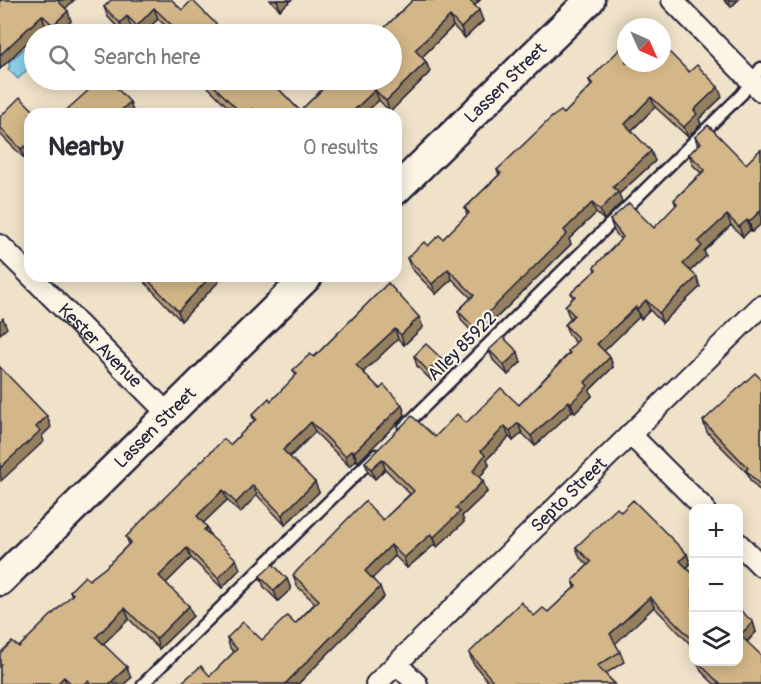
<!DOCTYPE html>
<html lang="en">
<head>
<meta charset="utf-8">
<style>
  body { margin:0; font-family:Pangolin,sans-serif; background:#f2f2f3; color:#2b2b33 }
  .controls { position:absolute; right:18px; bottom:18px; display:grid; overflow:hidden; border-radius:12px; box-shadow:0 3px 15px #0003 }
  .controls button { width:54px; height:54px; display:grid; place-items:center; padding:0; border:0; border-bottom:2px solid #e1e1e2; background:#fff; color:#2b2b33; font:30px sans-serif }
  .compass { position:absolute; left:617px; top:18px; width:54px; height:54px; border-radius:50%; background:#fff; box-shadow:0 3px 15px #0003; rotate:135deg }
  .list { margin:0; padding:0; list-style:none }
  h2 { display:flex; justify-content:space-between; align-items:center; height:78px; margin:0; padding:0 24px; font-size:26px }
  h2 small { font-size:20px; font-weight:400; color:#7c7c81 }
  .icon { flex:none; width:33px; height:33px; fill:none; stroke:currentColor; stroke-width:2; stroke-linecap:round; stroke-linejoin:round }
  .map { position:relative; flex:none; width:761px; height:684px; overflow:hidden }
  .search { position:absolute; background:#fff; box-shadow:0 3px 15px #0003; left:24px; top:24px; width:378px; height:66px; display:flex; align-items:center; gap:15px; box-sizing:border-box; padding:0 21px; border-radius:33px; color:#7c7c81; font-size:22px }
  .panel { position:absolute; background:#fff; box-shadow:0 3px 15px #0003; left:24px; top:108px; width:378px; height:174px; border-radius:18px }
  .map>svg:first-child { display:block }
</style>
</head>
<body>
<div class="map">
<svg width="761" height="684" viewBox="0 0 761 684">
  <rect width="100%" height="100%" fill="#f0e2c9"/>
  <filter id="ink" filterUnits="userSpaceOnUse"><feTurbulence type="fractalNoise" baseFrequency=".0167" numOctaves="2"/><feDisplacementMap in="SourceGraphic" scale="12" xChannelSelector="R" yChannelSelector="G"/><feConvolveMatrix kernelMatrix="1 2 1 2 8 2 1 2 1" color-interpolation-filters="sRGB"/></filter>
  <g filter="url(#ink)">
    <!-- water -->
    <polygon fill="#89cfeb" stroke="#608aa5" stroke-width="1.5" points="33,41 34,62 18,79 8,69 10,66 8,63"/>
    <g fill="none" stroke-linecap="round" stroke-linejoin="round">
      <defs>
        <g id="service">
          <polyline points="404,427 742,94 761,68"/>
          <polyline points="143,684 376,455"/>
        </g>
        <g id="minor">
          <polyline points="672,0 761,91"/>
          <polyline points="0,245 30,275"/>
          <path id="s1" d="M31 276 168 414"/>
          <polyline points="630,434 704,508"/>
          <polyline points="738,543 761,566"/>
          <polyline points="397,664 417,684"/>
          <path id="s2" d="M376 684 761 306"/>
        </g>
        <g id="secondary">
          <path id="s3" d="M396 190 590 0"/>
          <path id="s4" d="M0 581 308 276"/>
        </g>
      </defs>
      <!-- service casing -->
      <use href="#service" stroke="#22223b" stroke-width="15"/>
      <!-- minor casing -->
      <use href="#minor" stroke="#22223b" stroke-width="24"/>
      <!-- secondary casing -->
      <use href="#secondary" stroke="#22223b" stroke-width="33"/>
      <!-- service -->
      <use href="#service" stroke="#fcf5e5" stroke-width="10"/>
      <!-- minor -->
      <use href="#minor" stroke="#fcf5e5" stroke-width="20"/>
      <!-- secondary -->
      <use href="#secondary" stroke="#fcf5e5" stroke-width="28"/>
    </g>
    <!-- wall -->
    <g fill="#b69d75" stroke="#22223b" stroke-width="1.5">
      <polygon points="0,0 74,0 65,8 71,21 57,34 55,34 45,25 0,69"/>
      <polygon points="270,0 291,0 280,10"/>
      <polygon points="413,0 480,0 474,6 483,21 465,38 453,26 422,57 426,62 430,72 390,112 379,100 364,114 235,114 201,80 270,80 300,111"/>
      <polygon points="724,0 738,0 731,7"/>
      <polygon points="104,7 182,10 226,34 174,34 158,19 142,34 139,34 131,27 124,34 108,17"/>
      <polygon points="689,72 722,97 699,119 701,124 688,137 655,107 631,131 655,161 619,194 622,202 604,220 596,213 569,239 571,244 477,337 462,321 458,311 471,298 452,279 436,294 411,268 407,258 443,239 467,215 465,208 499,175 497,170 564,114 591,86 589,80"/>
      <polygon points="30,114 30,158 28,156 25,159 0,134 0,117"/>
      <polygon points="695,137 746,164 761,150 761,224 752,232 750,230 743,237 731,225 704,251 706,256 690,271 700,287 662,323 650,310 641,319 639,317 604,351 610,357 613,367 590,390 592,396 575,413 572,411 535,446 522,433 513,441 509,437 487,459 489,465 479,478 487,492 462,516 464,522 437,547 435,544 407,568 395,556 372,578 384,597 298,684 181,683 210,676 234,652 230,648 227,638 262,640 295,624 315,603 297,586 293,575 383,520 410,494 385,469 375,479 368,472 365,462 435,437 466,423 519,405 569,353 568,351 576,343 569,335 565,325 571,318 569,316 565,306 573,298 571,293 595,271 594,267 621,240 614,231 610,220 654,228 676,206 674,200 701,173 693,165 689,154 698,146"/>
      <polygon points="139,276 224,276 181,321"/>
      <polygon points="388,283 423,327 404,345 398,339 363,372 380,389 402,405 405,415 358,462 356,460 349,466 315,432 290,457 319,492 285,525 257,495 240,513 227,500 203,523 210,536 240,569 222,588 191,558 166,583 193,616 159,649 129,619 103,644 131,678 124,684 0,684 0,653 19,647 72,596 70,591 89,580 105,568 129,544 126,537 230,445 254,421 252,415 271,401 296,376 293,370 314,357"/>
      <polygon points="489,350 521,362 508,375 493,360"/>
      <polygon points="414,356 445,368 432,381 417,366"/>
      <polygon points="761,379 761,492 750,480 748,474 707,432 703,421"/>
      <polygon points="621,512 687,554 690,564 687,568 693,574 693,647 654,607 615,643 620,652 624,662 605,674 615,684 490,684 473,663 469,653 534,616 548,612 575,587 573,580 588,565 580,558 576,547"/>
      <polygon points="260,576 287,579 291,589 278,601 264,587"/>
      <polygon points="753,622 756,632 747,642 761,684 714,684 701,671 697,662"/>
    </g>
    <!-- shaded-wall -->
    <g fill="#94805f" stroke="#22223b" stroke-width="1.5">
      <polygon points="60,0 74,0 62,12 58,1"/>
      <polygon points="277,0 291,0 280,10"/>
      <polygon points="468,0 480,0 471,9"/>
      <polygon points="728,0 738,0 731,7"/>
      <polygon points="154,8 158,19 142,34 140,34 137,26"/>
      <polygon points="479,10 483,21 465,38 461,28"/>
      <polygon points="68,11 71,21 57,34 56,34 53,25"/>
      <polygon points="42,15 45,25 0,69 0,55"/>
      <polygon points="127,16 131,27 124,34 120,23"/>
      <polygon points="450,16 453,26 419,60 415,50"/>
      <polygon points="426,62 430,72 390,112 386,101"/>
      <polygon points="718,87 722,97 699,119 701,124 688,137 684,127 694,110"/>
      <polygon points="375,90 379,100 364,114 350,114"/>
      <polygon points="651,97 655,107 628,134 625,124"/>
      <polygon points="130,102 133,112 131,114 117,114"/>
      <polygon points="253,108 255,114 246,114"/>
      <polygon points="25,146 28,156 25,159 21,149"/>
      <polygon points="651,151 655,161 619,194 622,202 604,220 600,210 613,187"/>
      <polygon points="592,203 596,213 569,239 571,244 477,337 474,327 564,230"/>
      <polygon points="761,210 761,224 752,232 749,222"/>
      <polygon points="727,215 731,225 704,251 706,256 687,274 683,264 698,242"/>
      <polygon points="747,220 750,230 743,237 739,227"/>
      <polygon points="448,269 452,279 436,294 432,284"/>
      <polygon points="211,276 224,276 181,321 178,311"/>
      <polygon points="697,277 700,287 662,323 659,313"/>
      <polygon points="646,300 650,310 641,319 637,309"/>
      <polygon points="636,307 639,317 601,354 597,344"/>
      <polygon points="419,317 423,327 404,345 401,335"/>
      <polygon points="3,318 7,328 0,334 0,321"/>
      <polygon points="395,329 398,339 360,375 356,365"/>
      <polygon points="518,352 521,362 508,375 504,365"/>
      <polygon points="610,357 613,367 590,390 592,396 575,413 571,403 585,382"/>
      <polygon points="441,358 445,368 432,381 428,371"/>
      <polygon points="569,401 572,411 535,446 531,436"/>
      <polygon points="402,405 405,415 358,462 354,452"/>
      <polygon points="47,416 51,427 42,436 44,441 1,481 0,468 36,427"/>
      <polygon points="311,422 315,432 286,460 283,450"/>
      <polygon points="518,423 522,433 513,441 510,431"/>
      <polygon points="505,426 509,437 487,459 489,465 476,482 473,471 481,451"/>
      <polygon points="352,450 356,460 349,466 345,456"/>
      <polygon points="382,459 385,469 375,479 371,469"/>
      <polygon points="483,481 487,492 462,516 464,522 437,547 434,537 456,508"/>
      <polygon points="315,482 319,492 285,525 282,515"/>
      <polygon points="253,485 257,495 240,513 236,503"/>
      <polygon points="223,490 227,500 200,526 197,516"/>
      <polygon points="207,527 211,537 204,530"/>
      <polygon points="431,534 435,544 407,568 404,558"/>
      <polygon points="391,545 395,556 369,582 365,571"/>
      <polygon points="187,548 191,558 163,586 159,576"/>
      <polygon points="687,554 690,564 684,571 680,561"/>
      <polygon points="236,559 240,569 222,588 218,578"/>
      <polygon points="287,579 291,589 278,601 274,591"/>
      <polygon points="380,587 384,597 298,684 285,684"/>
      <polygon points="650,597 654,607 614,645 610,634"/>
      <polygon points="189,606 193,616 159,649 156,639"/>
      <polygon points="125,608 129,619 100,647 96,637"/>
      <polygon points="753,622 756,632 744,645 740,635"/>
      <polygon points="127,667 131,678 124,684 109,684"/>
      <polygon points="64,677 67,684 57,684"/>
    </g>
    <!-- building -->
    <g fill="#d4b788" stroke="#22223b" stroke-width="1.5">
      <polygon points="0,0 60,0 58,1 68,11 53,25 42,15 0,55"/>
      <polygon points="111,0 172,0 182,10 192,0 226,34 181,34 154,8 137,26 127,16 120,23 104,7"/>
      <polygon points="413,0 469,0 479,10 461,28 450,16 415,50 426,62 386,101 375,90 350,114 259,114 253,108 246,114 242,114 208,80 270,80 300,111 332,80 392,80 392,34 378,34"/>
      <polygon points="626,43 626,63 662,63 662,45 689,72 697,65 718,87 694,110 697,114 684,127 651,97 625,124 651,151 613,187 618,192 600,210 592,203 564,230 567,234 474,327 458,311 474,295 448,269 432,284 407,258 424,242 428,246 439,235 443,239 469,213 465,208 501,173 497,170 552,117 561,111 564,114 593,84 589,80"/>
      <polygon points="100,80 109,80 130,102 117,114 62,114"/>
      <polygon points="20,97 37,114 30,114 30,152 25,146 21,149 0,127 0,117"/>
      <polygon points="708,125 746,164 760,150 761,150 761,210 749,222 747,220 739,227 727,215 698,242 702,246 683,264 697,277 659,313 646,300 637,309 636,307 597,344 610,357 585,382 588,386 571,403 569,401 531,436 518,423 510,431 505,426 481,451 485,455 473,471 483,481 456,508 460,512 434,537 431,534 404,558 391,545 365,571 380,587 285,684 177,684 179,682 181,683 201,666 210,676 237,649 227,638 243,622 262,640 287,616 295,624 319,600 293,575 365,501 383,520 414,491 382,459 371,469 365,462 412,416 435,437 457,414 466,423 501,388 519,405 570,353 568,351 579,339 565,325 574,315 565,306 575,296 571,293 596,270 594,267 623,237 610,220 629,203 654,228 677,204 674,200 705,170 689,154 701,143 695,137"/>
      <polygon points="144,276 211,276 178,311"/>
      <polygon points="388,283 419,317 401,335 395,329 356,365 380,389 384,385 402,405 354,452 352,450 345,456 311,422 283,450 315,482 282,515 253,485 236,503 223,490 197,516 207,527 204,530 236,559 218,578 187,548 159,576 189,606 156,639 125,608 96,637 127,667 109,684 91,684 88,681 85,684 72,684 64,677 57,684 0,684 0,665 1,664 0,663 0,653 12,642 19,647 73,594 70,591 85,576 89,580 105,568 131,542 126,537 151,511 224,439 230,445 256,419 252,415 269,398 271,401 297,374 293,370 310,354 314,357"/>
      <polygon points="503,337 518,352 504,365 489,350"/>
      <polygon points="426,344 441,358 428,371 414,356"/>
      <polygon points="0,367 47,416 36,427 40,431 0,468"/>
      <polygon points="755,373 761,379 761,482 759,484 746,470 748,468 703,421"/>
      <polygon points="633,500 687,554 680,561 693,574 693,640 650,597 610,634 620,652 597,666 615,684 491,684 494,682 469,653 521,602 534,616 543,608 548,612 576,586 573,580 591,562 576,547 617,508 621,512"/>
      <polygon points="273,564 287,579 274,591 260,576"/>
      <polygon points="738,608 753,622 740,635 761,655 761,684 720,684 698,662 738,662"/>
    </g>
  </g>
  <g text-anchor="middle" stroke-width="4.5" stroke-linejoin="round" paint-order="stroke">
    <!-- street labels -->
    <g font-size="18" fill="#22223b" stroke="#fcf5e5">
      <text dy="6" stroke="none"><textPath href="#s3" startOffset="153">Lassen Street</textPath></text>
      <text dy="6" stroke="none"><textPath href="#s1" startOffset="98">Kester Avenue</textPath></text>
      <text transform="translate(462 346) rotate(-45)" y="6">Alley 85922</text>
      <text dy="6" stroke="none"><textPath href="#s4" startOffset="218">Lassen Street</textPath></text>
      <text dy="6" stroke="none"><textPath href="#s2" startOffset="270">Septo Street</textPath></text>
    </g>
  </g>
</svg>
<div class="controls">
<button>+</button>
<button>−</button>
<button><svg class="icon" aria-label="layers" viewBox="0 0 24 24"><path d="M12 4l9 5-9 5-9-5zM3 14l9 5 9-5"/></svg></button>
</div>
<svg class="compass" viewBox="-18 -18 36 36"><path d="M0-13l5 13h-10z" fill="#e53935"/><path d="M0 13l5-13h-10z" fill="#7c7c81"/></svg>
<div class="search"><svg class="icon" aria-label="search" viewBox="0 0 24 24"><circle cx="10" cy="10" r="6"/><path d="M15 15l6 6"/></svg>Search here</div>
<section class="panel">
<h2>Nearby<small>0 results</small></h2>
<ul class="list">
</ul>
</section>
</div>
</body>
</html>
